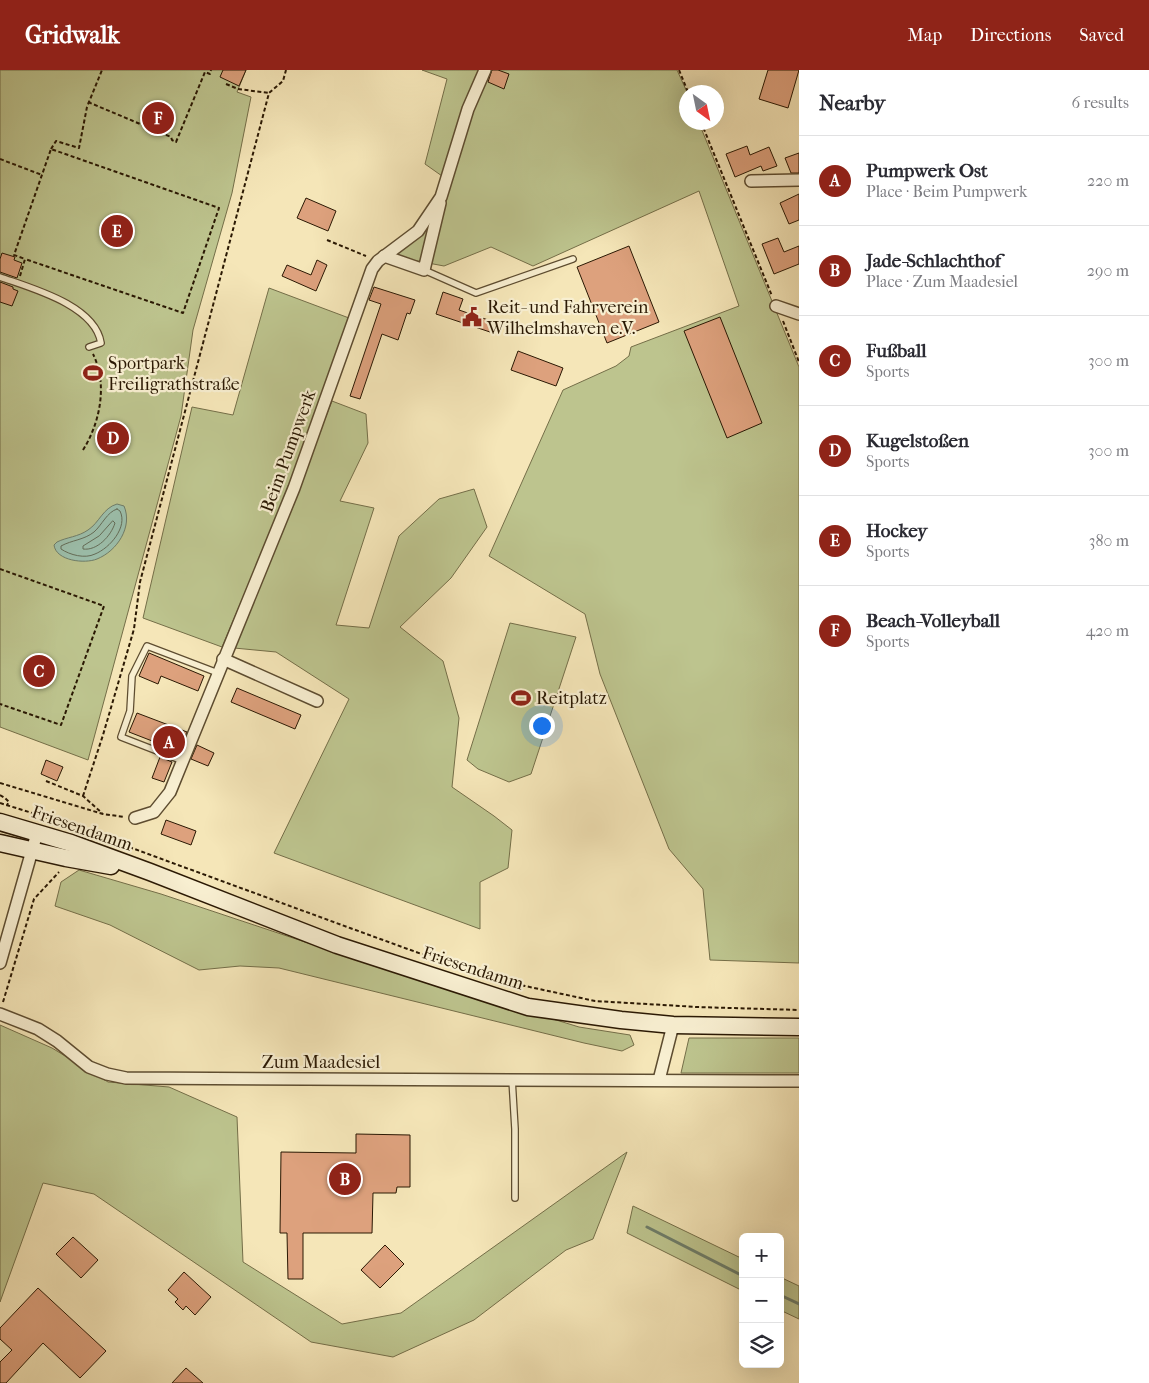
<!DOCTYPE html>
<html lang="en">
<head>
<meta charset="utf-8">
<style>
  body { margin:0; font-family:"IM FELL French Canon",serif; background:#f7f7f7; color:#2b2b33 }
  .controls { position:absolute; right:15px; bottom:15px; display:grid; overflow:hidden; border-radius:8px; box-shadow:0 5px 20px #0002 }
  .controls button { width:45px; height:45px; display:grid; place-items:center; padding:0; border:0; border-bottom:1px solid #e1e1e2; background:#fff; color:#2b2b33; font:25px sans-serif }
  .compass { position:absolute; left:679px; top:15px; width:45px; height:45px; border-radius:50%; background:#fff; box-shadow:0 5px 20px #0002; rotate:147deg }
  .you { position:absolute; left:541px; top:655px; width:18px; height:18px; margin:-12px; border:4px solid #fff; border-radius:50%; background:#1a73e8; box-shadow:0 0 0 8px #1a73e833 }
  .badge { display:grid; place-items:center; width:32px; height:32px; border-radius:50%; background:#8f2418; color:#fff; font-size:16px; font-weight:700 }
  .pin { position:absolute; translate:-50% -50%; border:2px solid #fff; box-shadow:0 1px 5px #0006 }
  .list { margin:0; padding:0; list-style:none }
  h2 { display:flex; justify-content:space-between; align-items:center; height:65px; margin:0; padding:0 20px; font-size:21px }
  h2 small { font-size:16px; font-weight:400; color:#7c7c81 }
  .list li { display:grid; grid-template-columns:32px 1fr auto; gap:15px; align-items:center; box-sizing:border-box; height:90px; padding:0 20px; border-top:1px solid #e1e1e2 }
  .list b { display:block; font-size:19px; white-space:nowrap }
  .list p { margin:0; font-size:16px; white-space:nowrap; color:#7c7c81 }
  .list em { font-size:16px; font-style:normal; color:#7c7c81 }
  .icon { flex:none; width:28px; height:28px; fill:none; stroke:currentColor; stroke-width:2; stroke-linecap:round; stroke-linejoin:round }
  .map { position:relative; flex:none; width:799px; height:1313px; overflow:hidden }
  header { display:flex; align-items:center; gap:30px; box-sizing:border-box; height:70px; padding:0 25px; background:#8f2418; color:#fff }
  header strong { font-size:24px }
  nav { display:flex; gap:28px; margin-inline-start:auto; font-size:18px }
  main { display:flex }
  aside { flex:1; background:#fff }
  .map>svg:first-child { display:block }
</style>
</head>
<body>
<header>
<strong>Gridwalk</strong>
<nav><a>Map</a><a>Directions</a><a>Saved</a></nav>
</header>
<main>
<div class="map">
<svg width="799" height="1313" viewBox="0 0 799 1313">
  <rect width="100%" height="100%" fill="#f5e6b8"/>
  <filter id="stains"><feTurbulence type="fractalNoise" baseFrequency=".004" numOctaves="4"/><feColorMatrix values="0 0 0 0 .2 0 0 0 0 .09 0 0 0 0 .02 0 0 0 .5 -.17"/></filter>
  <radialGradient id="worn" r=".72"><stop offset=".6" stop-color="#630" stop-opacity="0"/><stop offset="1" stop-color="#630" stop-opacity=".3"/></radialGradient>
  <!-- green -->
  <g fill="#bdc48e" stroke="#746e48">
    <polygon points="0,0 246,0 237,22 251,27 232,123 193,260 181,346 88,690 0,657"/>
    <polygon points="422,0 677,0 687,22 686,52 699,53 799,297 799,893 710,890 703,819 669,779 600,604 585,544 489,486 563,320 616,296 629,286 631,277 739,236 699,121 533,196 491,177 444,196 391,186 430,155 442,106 425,94 447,9"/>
    <polygon points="269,218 349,248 290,416 222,577 143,548 192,337 233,345"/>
    <polygon points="332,331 366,344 368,373 340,431 374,438 336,555 369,558 399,466 439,429 474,419 487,457 451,508 400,557 443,591 459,648 452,717 494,746 512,760 508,798 480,812 480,859 274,783 349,629 276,582 234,578"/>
    <polygon points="510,553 576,567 531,704 509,712 478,699 467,690"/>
    <polygon points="79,800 161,824 353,888 579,957 630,965 634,975 622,981 584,973 279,898 240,896 199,900 110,855 55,836 61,812"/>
    <polygon points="0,955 52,978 108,1012 169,1017 237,1047 243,1192 342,1254 401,1243 627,1082 593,1169 566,1180 474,1250 393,1287 311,1272 94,1124 43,1113 0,1232"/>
    <polygon points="689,968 799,968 799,1003 681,1003"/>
    <polygon points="633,1136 743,1189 743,1221 627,1163"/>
    <polygon points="780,1207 799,1216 799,1249 780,1240"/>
  </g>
  <!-- water -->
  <path fill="#9cc0ad" stroke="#6e7d69" d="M117 434 124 436C133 457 117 481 97 489 85 494 56 491 54 475L57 472C67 467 78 467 88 460 99 453 103 438 117 434Z"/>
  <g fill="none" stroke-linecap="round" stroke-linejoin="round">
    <!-- shore -->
    <g stroke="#636c58" stroke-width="1">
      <path d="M117 439 120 441C128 457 110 478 95 484 85 489 70 485 61 479V476C72 470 84 470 94 462 102 455 107 442 117 439Z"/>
      <path d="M113 451 115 453C111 466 97 481 83 479V476L99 466Z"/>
    </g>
    <!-- stream -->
    <g stroke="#6e7d69" stroke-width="3">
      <polyline points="647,1157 743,1206"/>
      <polyline points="780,1225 799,1234"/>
    </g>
  </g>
  <!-- building -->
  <g fill="#dda17d" stroke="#2a1803">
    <polygon points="223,0 246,0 239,16 220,7"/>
    <polygon points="492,0 498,0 509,4 504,19 488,12"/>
    <polygon points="768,0 799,0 788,38 759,29"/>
    <polygon points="747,76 750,85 769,77 777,96 763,101 761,96 735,107 726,84"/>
    <polygon points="799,83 799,103 791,103 785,88"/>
    <polygon points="799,124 799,150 789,154 780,133"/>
    <polygon points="306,128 336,141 328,161 297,148"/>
    <polygon points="778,168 784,182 799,176 799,194 774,204 762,174"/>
    <polygon points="629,176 659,252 607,273 577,197"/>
    <polygon points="2,183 15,187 14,190 22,193 17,208 0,202 0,189"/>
    <polygon points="317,190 327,195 316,221 282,206 287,195 311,205"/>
    <polygon points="0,212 13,217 13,219 18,221 12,236 0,232"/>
    <polygon points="374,217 415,230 410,244 407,243 398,270 382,264 360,329 350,326 381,234 369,230"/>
    <polygon points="443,222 463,229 459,240 497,253 493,263 436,244"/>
    <polygon points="720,247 762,353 727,368 684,261"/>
    <polygon points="518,281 563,298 556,316 511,300"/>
    <polygon points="149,583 204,606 198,621 161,606 158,614 139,606"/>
    <polygon points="237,618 301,645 295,659 231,632"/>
    <polygon points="137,643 187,662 178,683 164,679 165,676 129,662"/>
    <polygon points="197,675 214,683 208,696 191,689"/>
    <polygon points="160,687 172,692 164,712 152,708"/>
    <polygon points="46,690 63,697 57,711 41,704"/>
    <polygon points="166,750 196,761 191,775 161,764"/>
    <polygon points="356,1064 410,1065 410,1117 397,1117 396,1123 373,1123 372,1163 303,1163 303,1209 288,1209 287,1163 280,1163 281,1082 356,1083"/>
    <polygon points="73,1167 98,1190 81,1208 56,1184"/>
    <polygon points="385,1175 404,1194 380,1218 361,1200"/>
    <polygon points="184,1202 211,1227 195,1245 186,1236 183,1240 175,1232 178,1229 168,1220"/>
    <polygon points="38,1218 106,1281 80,1308 43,1273 6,1313 0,1313 0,1292 12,1280 0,1269 0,1258"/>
    <polygon points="186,1298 203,1313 172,1313"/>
  </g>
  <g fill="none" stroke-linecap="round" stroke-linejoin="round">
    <defs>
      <g id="service">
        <polyline points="424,200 476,223 573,189"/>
        <path d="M0 207C31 218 95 235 101 273L89 277"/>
        <polyline points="183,691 121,667 130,641 132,606 147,576 218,603"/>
        <polyline points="512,1009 515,1059 515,1128"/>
      </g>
      <g id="minor">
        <polyline points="751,111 799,110"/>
        <polyline points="384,186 424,200 440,133"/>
        <polyline points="776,236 799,244"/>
        <polyline points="223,589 317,631"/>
        <polyline points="135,748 154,742 170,722 294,418 372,199 378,191 418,161 441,127 468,39 485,0"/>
        <polyline points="0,893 37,763"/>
        <path d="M0 944 38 959 57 971 89 997 107 1004 126 1008C350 1010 575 1010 799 1011"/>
        <polyline points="659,1010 673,955"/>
      </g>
      <g id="secondary">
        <polyline points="0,752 71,773 150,802 337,875 528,937 621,950 673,955 799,957"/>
        <polyline points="0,773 66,788 111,796"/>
      </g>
    </defs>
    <!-- service casing -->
    <use href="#service" stroke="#5d4c30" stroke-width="8"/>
    <!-- minor casing -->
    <use href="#minor" stroke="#5d4c30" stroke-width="14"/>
    <!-- secondary casing -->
    <use href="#secondary" stroke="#2a1803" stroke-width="19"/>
    <!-- path -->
    <g stroke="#2a1803" stroke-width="2" stroke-dasharray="4 2.5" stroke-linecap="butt">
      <polyline points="679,0 688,22"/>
      <polyline points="226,14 238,19 269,23"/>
      <polyline points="88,32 171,67 172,70 176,72 205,2 210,4 211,0"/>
      <polyline points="701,52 772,226"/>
      <polyline points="51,79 56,71 79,78 87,37 102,0"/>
      <polyline points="0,89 42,105"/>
      <polyline points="327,170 366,186"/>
      <polyline points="20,206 25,189 14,185 51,79 219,138 183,243 25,189"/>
      <polyline points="783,251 799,292"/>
      <path d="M83 380C100 353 108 314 93 284"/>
      <polyline points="0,499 104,536 61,655 0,634"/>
      <polyline points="46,711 83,726 102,743"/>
      <polyline points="0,713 103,744 125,747"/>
      <polyline points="0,725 5,728 9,732 7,735"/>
      <polyline points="83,726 103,665 134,559 140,512 269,23 283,11 286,0"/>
      <polyline points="0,733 58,751 350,858 427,886 525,916 595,931 697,937 799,940"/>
      <polyline points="3,932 34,829 59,802"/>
    </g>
    <!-- service -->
    <use href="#service" stroke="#f8efd1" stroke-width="5.5"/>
    <!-- minor -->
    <use href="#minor" stroke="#f8efd1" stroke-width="11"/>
    <!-- secondary -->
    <use href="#secondary" stroke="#f8efd1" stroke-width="16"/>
  </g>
  <!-- icons -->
  <defs>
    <symbol id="civic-bare" viewBox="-9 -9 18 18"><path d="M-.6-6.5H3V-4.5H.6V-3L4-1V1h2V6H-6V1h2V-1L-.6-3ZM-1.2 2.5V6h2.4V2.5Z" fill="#8f2418" stroke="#f8efd1" stroke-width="2.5" paint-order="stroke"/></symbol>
    <symbol id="stadium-bare" viewBox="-9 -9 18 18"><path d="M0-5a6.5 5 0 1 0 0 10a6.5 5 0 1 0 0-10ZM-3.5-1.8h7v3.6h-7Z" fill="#8f2418" stroke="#f8efd1" stroke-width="2.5" paint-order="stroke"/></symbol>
  </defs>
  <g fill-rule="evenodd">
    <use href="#civic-bare" x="458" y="233" width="28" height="28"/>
    <use href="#stadium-bare" x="79" y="289" width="28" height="28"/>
    <use href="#stadium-bare" x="507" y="614" width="28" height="28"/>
  </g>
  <g text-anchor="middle" stroke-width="4.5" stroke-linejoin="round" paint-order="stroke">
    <!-- poi labels -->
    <g font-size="18" fill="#2a1803" stroke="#f8efd1" text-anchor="start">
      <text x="487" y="243">Reit- und Fahrverein<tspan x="487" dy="21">Wilhelmshaven e.V.</tspan></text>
      <text x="108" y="299">Sportpark<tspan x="108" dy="21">Freiligrathstraße</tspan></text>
      <text x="536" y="634">Reitplatz</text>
    </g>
    <!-- street labels -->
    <g font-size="18" fill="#2a1803" stroke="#f8efd1">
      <text transform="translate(288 381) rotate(-70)" y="6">Beim Pumpwerk</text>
      <text transform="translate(82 758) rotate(19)" y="6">Friesendamm</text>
      <text transform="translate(473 898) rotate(18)" y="6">Friesendamm</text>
      <text x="321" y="998">Zum Maadesiel</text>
    </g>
  </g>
  <rect width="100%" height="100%" filter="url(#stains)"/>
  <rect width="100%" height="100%" fill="url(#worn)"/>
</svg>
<div class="controls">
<button>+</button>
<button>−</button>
<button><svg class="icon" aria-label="layers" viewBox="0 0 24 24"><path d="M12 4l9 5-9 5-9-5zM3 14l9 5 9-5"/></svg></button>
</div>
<svg class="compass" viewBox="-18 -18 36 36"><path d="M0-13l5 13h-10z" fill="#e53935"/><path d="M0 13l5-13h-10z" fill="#7c7c81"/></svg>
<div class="you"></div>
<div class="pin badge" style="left:169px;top:672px">A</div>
<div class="pin badge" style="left:345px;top:1109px">B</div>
<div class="pin badge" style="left:39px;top:601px">C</div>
<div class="pin badge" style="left:113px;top:368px">D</div>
<div class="pin badge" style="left:117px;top:161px">E</div>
<div class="pin badge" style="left:158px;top:48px">F</div>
</div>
<aside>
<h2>Nearby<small>6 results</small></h2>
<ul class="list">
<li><span class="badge">A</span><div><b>Pumpwerk Ost</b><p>Place · Beim Pumpwerk</p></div><em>220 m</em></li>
<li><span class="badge">B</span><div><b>Jade-Schlachthof</b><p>Place · Zum Maadesiel</p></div><em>290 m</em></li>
<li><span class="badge">C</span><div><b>Fußball</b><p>Sports</p></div><em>300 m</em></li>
<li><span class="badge">D</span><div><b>Kugelstoßen</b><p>Sports</p></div><em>300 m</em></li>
<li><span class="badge">E</span><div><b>Hockey</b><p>Sports</p></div><em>380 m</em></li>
<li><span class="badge">F</span><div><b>Beach-Volleyball</b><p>Sports</p></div><em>420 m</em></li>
</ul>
</aside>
</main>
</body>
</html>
